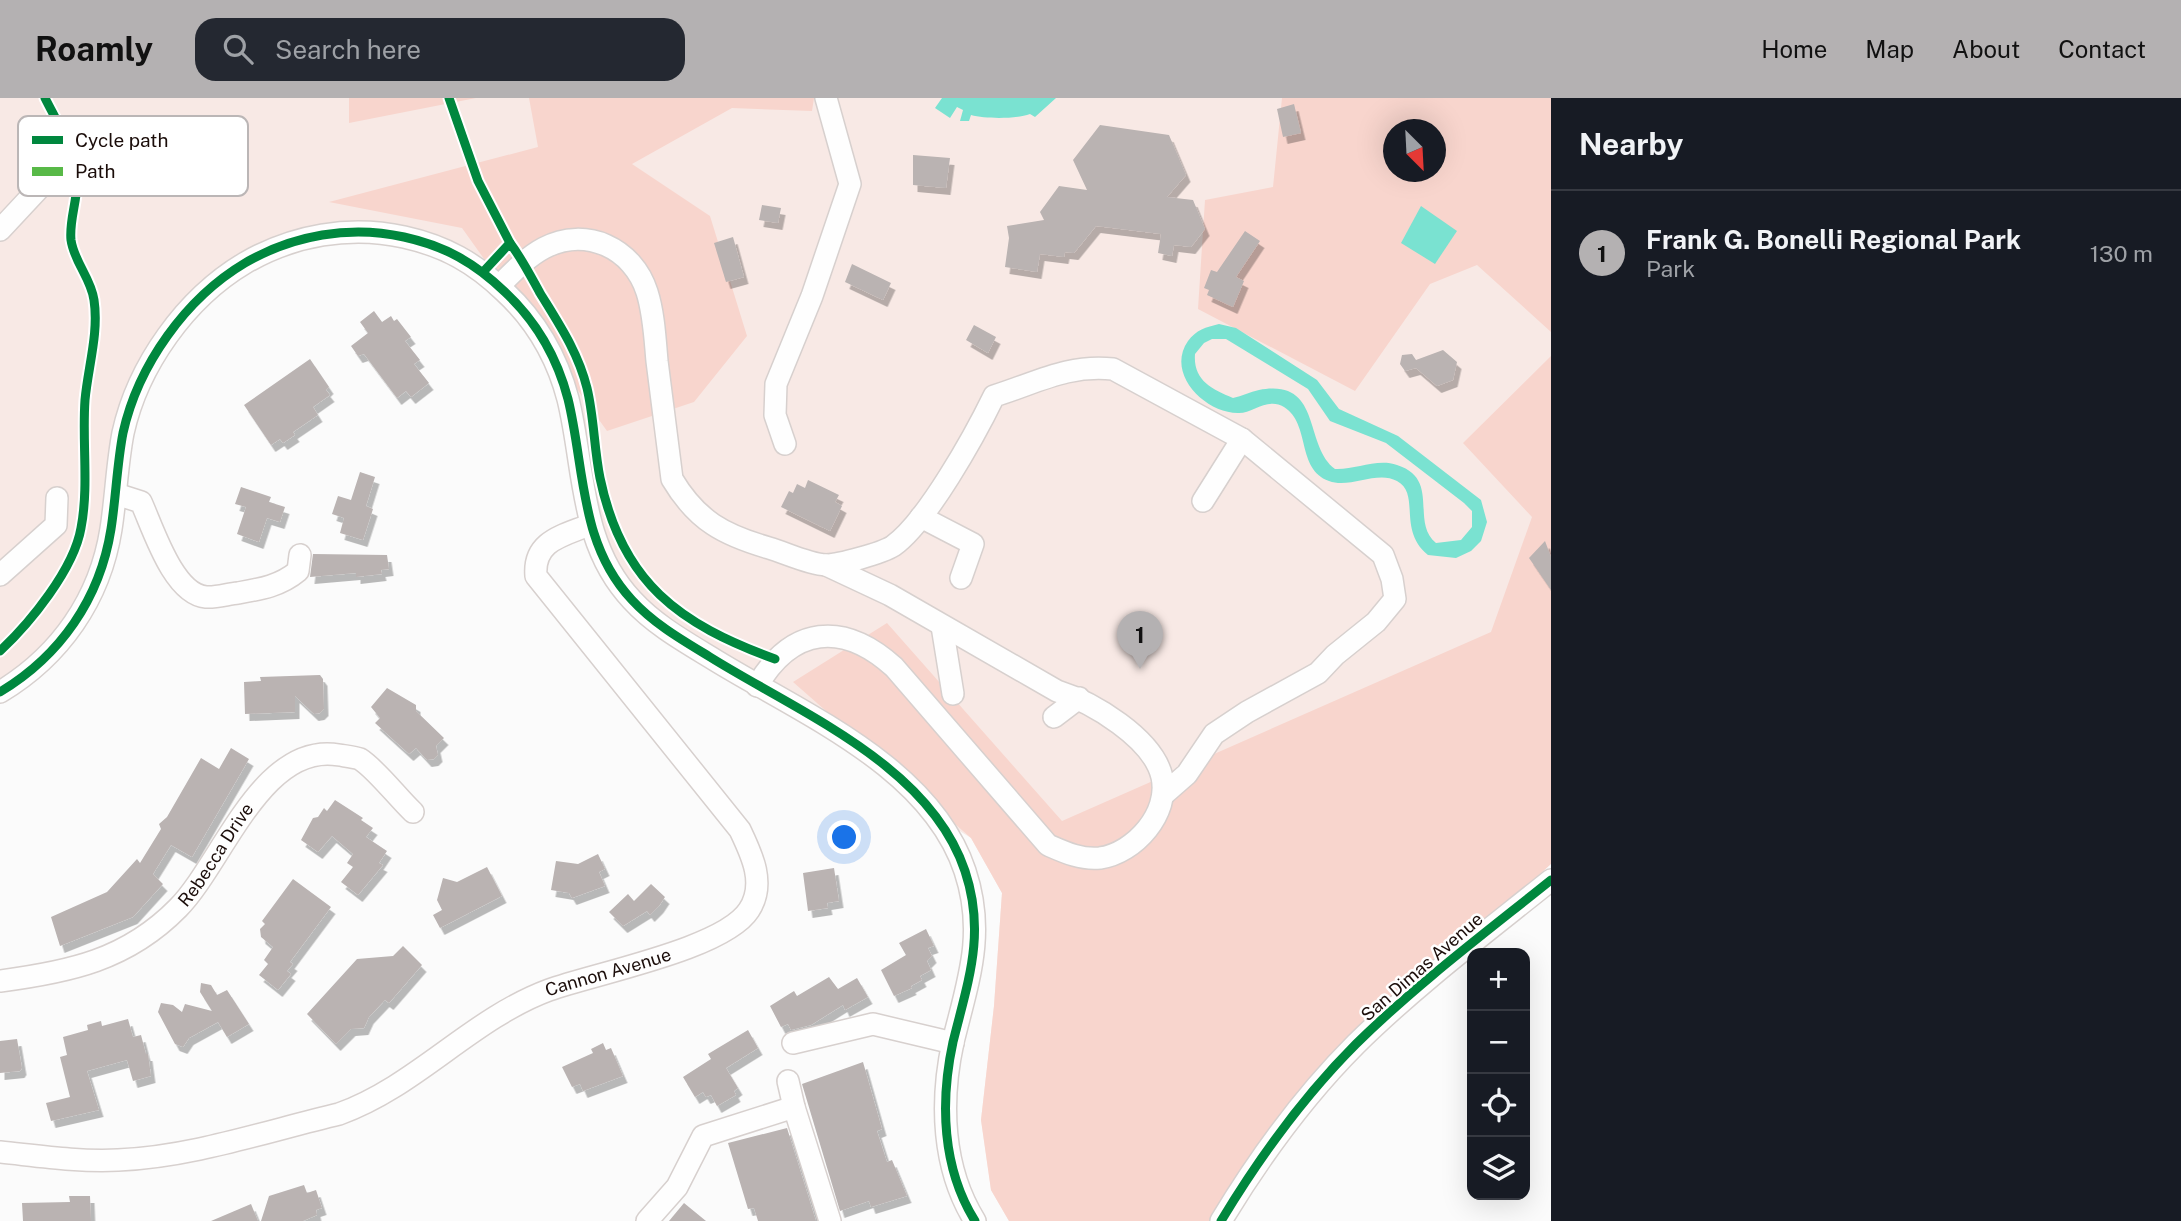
<!DOCTYPE html>
<html lang="en">
<head>
<meta charset="utf-8">
<style>
  body { margin:0; font-family:"Public Sans",sans-serif; background:#242831; color:#f1f3f6 }
  .controls { position:absolute; right:21px; bottom:21px; display:grid; overflow:hidden; border-radius:14px; box-shadow:0 7px 28px #0002 }
  .controls button { width:63px; height:63px; display:grid; place-items:center; padding:0; border:0; border-bottom:2px solid #363941; background:#171b24; color:#f1f3f6; font:35px sans-serif }
  .compass { position:absolute; left:1383px; top:21px; width:63px; height:63px; border-radius:50%; background:#171b24; box-shadow:0 7px 28px #0002; rotate:156deg }
  .you { position:absolute; left:845px; top:740px; width:24px; height:24px; margin:-18px; border:5px solid #fff; border-radius:50%; background:#1a73e8; box-shadow:0 0 0 10px #1a73e833 }
  .badge { display:grid; place-items:center; width:46px; height:46px; border-radius:50%; background:#b4b1b2; color:#111; font-size:23px; font-weight:700 }
  .pin { position:absolute; translate:-50% -58px; filter:drop-shadow(0 2px 4px #0008) }
  .pin::after { content:''; position:absolute; top:37px; width:24px; height:21px; background:inherit; clip-path:polygon(0 0,100% 0,50% 100%) }
  .list { margin:0; padding:0; list-style:none }
  h2 { display:flex; justify-content:space-between; align-items:center; height:91px; margin:0; padding:0 28px; font-size:30px }
  h2 small { font-size:23px; font-weight:400; color:#9ea1a6 }
  .list li { display:grid; grid-template-columns:46px 1fr auto; gap:21px; align-items:center; box-sizing:border-box; height:126px; padding:0 28px; border-top:2px solid #363941 }
  .list b { display:block; font-size:26px; white-space:nowrap }
  .list p { margin:0; font-size:23px; white-space:nowrap; color:#9ea1a6 }
  .list em { font-size:23px; font-style:normal; color:#9ea1a6 }
  .icon { flex:none; width:38px; height:38px; fill:none; stroke:currentColor; stroke-width:2; stroke-linecap:round; stroke-linejoin:round }
  .map { position:relative; flex:none; width:1551px; height:1123px; overflow:hidden }
  header { display:flex; align-items:center; gap:42px; box-sizing:border-box; height:98px; padding:0 35px; background:#b4b1b2; color:#111 }
  header strong { font-size:33px }
  nav { display:flex; gap:38px; margin-inline-start:auto; font-size:24px }
  .search { width:490px; height:63px; background:#242831; display:flex; align-items:center; gap:18px; box-sizing:border-box; padding:0 24px; border-radius:21px; color:#9ea1a6; font-size:26px }
  main { display:flex }
  aside { flex:1; background:#171b24 }
  .map>svg:first-child { display:block }
</style>
</head>
<body>
<header>
<strong>Roamly</strong>
<div class="search"><svg class="icon" aria-label="search" viewBox="0 0 24 24"><circle cx="10" cy="10" r="6"/><path d="M15 15l6 6"/></svg>Search here</div>
<nav><a>Home</a><a>Map</a><a>About</a><a>Contact</a></nav>
</header>
<main>
<div class="map">
<svg width="1551" height="1123" viewBox="0 0 1551 1123">
  <defs>
    <filter id="shadow"><feDropShadow dx="4.5" dy="7" stdDeviation="0" flood-color="#0004"/></filter>
  </defs>
  <rect width="100%" height="100%" fill="#fbfbfb"/>
  <!-- green -->
  <path fill="#f8e9e5" fill-rule="evenodd" d="M0 0H1551V752L1009 1123 991 1092 981 1022 994 908 1002 795 971 740 937 719 902 681 659 528 608 467 551 255 484 173 392 136 289 144 203 197 142 280 88 504 0 594ZM1394 32H1436V74H1394Z"/>
  <!-- forest -->
  <g fill="#f8d5cd" fill-rule="evenodd">
    <polygon points="349,0 476,0 349,25"/>
    <polygon points="529,0 814,0 812,13 732,10 632,66 710,118 747,238 694,304 607,333 462,130 329,104 538,49"/>
    <path d="M1282 0H1551V234L1477 167 1430 186 1355 293 1198 211 1205 102 1273 89ZM1394 32H1436V74H1394Z"/>
    <polygon points="1551,258 1551,766 1354,949 1215,1123 1009,1123 991,1092 981,1022 994,908 1002,795 971,740 793,584 887,525 1062,723 1491,534 1532,419 1463,345"/>
  </g>
  <!-- water -->
  <g fill="#7ae2d1" fill-rule="evenodd">
    <path d="M942 0H1056L1035 19 1030 16C1016 21 986 21 971 17L969 23H960L963 12 957 9 950 20 935 10Z"/>
    <polygon points="1421,108 1457,133 1435,166 1401,145"/>
    <path d="M1219 226 1236 230 1317 282 1339 311 1398 338 1481 402 1487 424 1481 443 1471 453 1456 460 1428 457C1397 432 1421 396 1397 383 1377 372 1350 391 1329 383 1296 371 1311 326 1284 309 1268 299 1253 315 1239 315 1206 316 1165 276 1188 243 1196 232 1206 229 1219 226ZM1212 241H1226L1308 291 1330 323 1386 345 1464 405 1472 413V429L1461 442 1436 445C1410 424 1441 381 1397 367 1377 360 1355 372 1335 371 1303 347 1323 280 1259 292 1250 294 1242 298 1233 300 1211 291 1193 282 1195 256L1204 245Z"/>
  </g>
  <!-- building -->
  <g fill="#bab3b2" filter="url(#shadow)">
    <polygon points="1294,6 1301,35 1283,39 1277,11"/>
    <polygon points="1100,27 1169,37 1186,77 1167,99 1193,102 1205,131 1191,149 1174,147 1172,158 1158,155 1161,136 1096,128 1074,155 1065,154 1064,159 1040,156 1037,174 1005,169 1009,140 1007,128 1044,122 1040,114 1059,88 1087,92 1073,62"/>
    <polygon points="913,57 950,60 946,90 913,87"/>
    <polygon points="762,107 781,110 778,125 759,122"/>
    <polygon points="1245,133 1260,143 1236,179 1244,183 1233,209 1207,197 1209,192 1204,190 1211,172 1217,174"/>
    <polygon points="733,139 744,179 726,184 714,145"/>
    <polygon points="852,166 891,185 883,202 845,184"/>
    <polygon points="374,213 382,224 391,218 394,223 397,221 411,239 405,243 420,262 414,266 429,285 411,299 406,293 397,300 364,256 358,258 351,248 368,235 360,224"/>
    <polygon points="974,227 996,239 988,255 966,242"/>
    <polygon points="1443,252 1457,264 1453,282 1437,288 1416,270 1405,273 1400,266 1402,257 1412,256 1416,262"/>
    <polygon points="310,261 329,289 326,292 330,297 313,309 318,317 293,334 295,337 283,345 280,341 271,347 244,307"/>
    <polygon points="360,374 375,379 366,408 373,411 363,442 340,435 344,420 332,416 338,398 351,402"/>
    <polygon points="808,382 839,397 835,404 842,408 830,433 781,409 789,393 793,395 797,386 805,390"/>
    <polygon points="241,389 271,399 269,404 285,409 280,424 267,420 259,444 237,436 246,409 235,406"/>
    <polygon points="1545,443 1551,459 1551,492 1529,460"/>
    <polygon points="313,456 387,457 389,471 381,472 382,476 356,479 356,475 310,479"/>
    <polygon points="320,577 323,581 324,611 320,615 314,616 295,598 295,614 245,616 244,584 261,583 260,579"/>
    <polygon points="387,590 416,607 416,613 444,640 436,648 438,657 434,661 427,662 416,650 409,656 375,625 380,620 371,609"/>
    <polygon points="231,650 249,661 192,759 171,747 153,776 163,786 133,819 60,848 51,819 107,794 137,761 140,765 161,731 159,726 167,719 201,660 219,671"/>
    <polygon points="335,702 363,720 361,722 373,730 366,739 387,753 379,765 383,767 358,797 341,784 353,769 347,765 353,756 332,738 318,754 301,742 313,720 318,719 324,710 327,713"/>
    <polygon points="598,756 605,771 599,774 605,788 572,800 569,795 551,792 556,763 578,766"/>
    <polygon points="487,769 502,798 440,830 433,817 442,812 437,802 443,780 457,784"/>
    <polygon points="834,770 839,803 827,805 828,810 808,813 803,775"/>
    <polygon points="293,781 331,809 290,864 293,866 287,873 291,876 278,892 259,877 268,866 264,862 273,849 261,839 260,831 265,826 262,823"/>
    <polygon points="651,786 665,799 659,808 650,817 647,813 623,828 609,814 628,796 634,803"/>
    <polygon points="926,831 934,848 928,850 932,858 927,863 931,872 920,878 922,882 911,888 912,890 894,898 881,872 906,857 899,845"/>
    <polygon points="403,848 422,867 389,905 385,902 369,919 364,930 351,931 336,946 307,916 357,861 393,858"/>
    <polygon points="829,879 838,891 857,880 868,899 845,912 843,907 811,927 791,932 788,926 781,929 770,908 794,893 797,898"/>
    <polygon points="201,885 211,887 217,897 227,892 249,926 227,939 218,924 189,940 183,949 175,946 158,914 161,905 173,907 182,914 185,906 212,913 200,894"/>
    <polygon points="128,921 133,939 141,937 146,956 148,956 151,978 133,983 127,962 87,973 99,1012 51,1023 46,1005 70,999 60,959 67,957 63,939 88,932 87,927 101,923 102,928"/>
    <polygon points="748,932 758,950 726,970 738,990 734,993 736,997 717,1008 711,997 706,999 703,994 695,999 683,979 711,961 708,956"/>
    <polygon points="17,941 22,970 20,973 0,975 0,943"/>
    <polygon points="603,945 606,952 611,950 623,978 583,993 580,986 572,989 562,969 593,955 591,951"/>
    <polygon points="863,964 882,1031 877,1033 887,1064 892,1062 907,1098 871,1109 869,1103 840,1113 802,986"/>
    <polygon points="787,1030 816,1123 758,1123 754,1110 748,1111 728,1045"/>
    <polygon points="304,1087 307,1095 316,1092 322,1110 316,1112 317,1117 303,1123 261,1123 269,1098"/>
    <polygon points="69,1098 90,1098 91,1123 23,1123 22,1105 70,1104"/>
    <polygon points="684,1105 706,1123 669,1123"/>
    <polygon points="251,1106 258,1123 211,1123"/>
  </g>
  <g fill="none" stroke-linecap="round" stroke-linejoin="round">
    <defs>
      <g id="minor">
        <polyline points="0,132 42,87"/>
        <path d="M499 188C513 174 527 159 544 150 586 128 633 150 647 194 654 216 655 241 657 263 662 303 667 342 672 381 697 423 724 437 769 450 786 455 808 466 826 467 839 467 882 455 893 448 927 424 975 337 994 298 1036 285 1068 266 1113 271L1242 341 1383 457 1392 481 1395 501 1376 524 1335 557 1318 575 1247 614 1214 636 1187 676 1163 697"/>
        <polyline points="785,346 775,317 776,286 812,198 850,86 826,0"/>
        <path d="M116 396 141 404C153 430 173 496 206 499 215 500 228 496 238 495 261 491 280 488 298 473L300 457"/>
        <polyline points="1203,403 1242,341"/>
        <polyline points="921,419 973,446 961,480"/>
        <polyline points="0,477 56,427 57,400"/>
        <polyline points="942,528 953,596"/>
        <path d="M757 588C792 528 843 523 894 569L1048 747C1064 754 1081 762 1100 760 1135 755 1170 715 1162 679 1153 640 1092 604 1057 593L890 497 826 467"/>
        <path d="M0 594C60 558 100 501 111 431 116 399 117 366 123 335 138 267 186 200 245 165 293 137 350 127 404 139 445 148 475 165 505 194 536 223 557 259 568 301 585 370 579 446 632 502 654 526 682 542 710 559 798 614 930 667 965 773 986 836 968 883 953 944 940 1004 942 1070 975 1123"/>
        <polyline points="1054,619 1079,600"/>
        <path id="s1" d="M0 883C69 874 127 862 178 810 222 766 262 643 339 657 345 658 355 659 360 661 376 671 398 700 413 714"/>
        <polyline points="793,945 873,926 953,945"/>
        <polyline points="788,983 794,1009"/>
        <path id="s2" d="M0 1054C39 1058 79 1064 118 1062 192 1059 267 1033 339 1016 417 988 471 921 549 892 596 875 724 851 749 812 766 786 752 757 740 732L536 478C533 443 562 438 589 427"/>
        <polyline points="647,1123 677,1089 703,1038 794,1009 830,1123"/>
        <path d="M1221 1123C1259 1060 1304 998 1356 946 1417 886 1485 835 1551 782"/>
      </g>
    </defs>
    <!-- minor casing -->
    <use href="#minor" stroke="#d7d0ce" stroke-width="24"/>
    <!-- minor -->
    <use href="#minor" stroke="#fefefe" stroke-width="21"/>
    <!-- quiet -->
    <polyline stroke="#58b947" stroke-width="7" stroke-dasharray="14 7" stroke-linecap="butt" points="42,87 73,62"/>
    <defs>
      <g id="cycleway">
        <polyline points="449,0 478,83 510,145"/>
        <path d="M484 173 510 145C522 161 530 177 540 195 559 226 578 254 587 290 594 319 594 350 600 380 622 485 679 526 775 561"/>
        <path d="M0 553C30 525 74 471 81 430 89 389 82 344 85 302 88 269 99 235 94 202 91 180 74 164 71 142 69 123 77 104 77 84 76 54 58 26 45 0"/>
        <path d="M0 594C60 558 100 501 111 431 116 399 117 366 123 335 138 267 186 200 245 165 293 137 350 127 404 139 445 148 475 165 505 194 536 223 557 259 568 301 585 370 579 446 632 502 654 526 682 542 710 559 798 614 930 667 965 773 986 836 968 883 953 944 940 1004 942 1070 975 1123"/>
        <path d="M1221 1123C1259 1060 1304 998 1356 946 1417 886 1485 835 1551 782"/>
      </g>
    </defs>
    <!-- cycleway casing -->
    <use href="#cycleway" stroke="#fff" stroke-width="13"/>
    <!-- cycleway -->
    <use href="#cycleway" stroke="#00873e" stroke-width="9"/>
  </g>
  <g text-anchor="middle" stroke-width="5" stroke-linejoin="round" paint-order="stroke">
    <!-- street labels -->
    <g font-size="18" fill="#1b0d0a" stroke="#fff">
      <text dy="6" stroke="none"><textPath href="#s1" startOffset="262">Rebecca Drive</textPath></text>
      <text transform="translate(1422 869) rotate(-41)" y="6">San Dimas Avenue</text>
      <text dy="6" stroke="none"><textPath href="#s2" startOffset="651">Cannon Avenue</textPath></text>
    </g>
  </g>
  <!-- legend -->
  <rect x="18" y="18" width="230" height="80" rx="10" fill="#fff" stroke="#bbb6b6" stroke-width="2"/>
  <rect x="32" y="38" width="31" height="8" fill="#00873e"/>
  <rect x="32" y="69" width="31" height="9" fill="#58b947"/>
  <g font-size="19" fill="#1b0d0a">
    <text x="75" y="49">Cycle path</text>
    <text x="75" y="80">Path</text>
  </g>
</svg>
<div class="controls">
<button>+</button>
<button>−</button>
<button><svg class="icon" aria-label="locate" viewBox="0 0 24 24"><circle cx="12" cy="12" r="6"/><path d="M12 2v4M12 18v4M2 12h4M18 12h4"/></svg></button>
<button><svg class="icon" aria-label="layers" viewBox="0 0 24 24"><path d="M12 4l9 5-9 5-9-5zM3 14l9 5 9-5"/></svg></button>
</div>
<svg class="compass" viewBox="-18 -18 36 36"><path d="M0-13l5 13h-10z" fill="#e53935"/><path d="M0 13l5-13h-10z" fill="#9ea1a6"/></svg>
<div class="you"></div>
<div class="pin badge" style="left:1140px;top:571px">1</div>
</div>
<aside>
<h2>Nearby<small></small></h2>
<ul class="list">
<li><span class="badge">1</span><div><b>Frank G. Bonelli Regional Park</b><p>Park</p></div><em>130 m</em></li>
</ul>
</aside>
</main>
</body>
</html>
